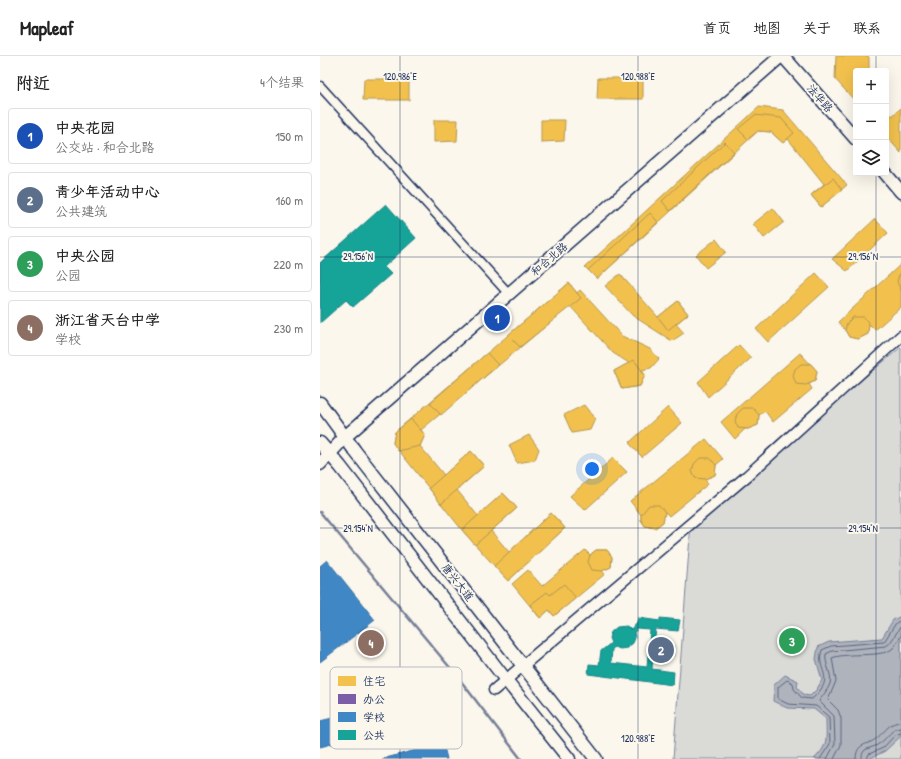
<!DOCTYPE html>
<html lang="zh">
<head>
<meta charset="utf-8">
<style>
  body { margin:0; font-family:"Patrick Hand","LXGW WenKai TC",sans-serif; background:#f2f2f2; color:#222 }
  .controls { position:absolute; right:12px; top:12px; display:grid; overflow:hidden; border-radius:4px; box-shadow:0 4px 16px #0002 }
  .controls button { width:36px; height:36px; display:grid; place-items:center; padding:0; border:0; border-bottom:1px solid #e0e0e0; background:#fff; color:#222; font:20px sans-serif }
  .you { position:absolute; left:272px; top:413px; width:14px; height:14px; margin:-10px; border:3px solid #fff; border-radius:50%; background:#1a73e8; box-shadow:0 0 0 6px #1a73e833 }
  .badge { display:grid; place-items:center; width:26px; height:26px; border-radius:50%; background:#c8321e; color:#fff; font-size:13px; font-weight:700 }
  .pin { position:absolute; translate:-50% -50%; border:2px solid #fff; box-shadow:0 1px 4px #0006 }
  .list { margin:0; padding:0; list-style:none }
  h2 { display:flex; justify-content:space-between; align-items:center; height:52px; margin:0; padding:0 16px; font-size:17px }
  h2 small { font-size:13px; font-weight:400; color:#767676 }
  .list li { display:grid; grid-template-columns:26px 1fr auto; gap:12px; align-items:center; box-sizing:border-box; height:56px; margin:0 8px 8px; padding:0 8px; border:1px solid #e0e0e0; border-radius:4px }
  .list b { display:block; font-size:15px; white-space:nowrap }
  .list p { margin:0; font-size:13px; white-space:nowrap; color:#767676 }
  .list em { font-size:13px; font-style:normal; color:#767676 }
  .icon { flex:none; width:22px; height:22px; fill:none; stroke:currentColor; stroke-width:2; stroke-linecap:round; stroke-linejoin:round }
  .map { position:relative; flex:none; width:581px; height:703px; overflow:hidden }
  header { display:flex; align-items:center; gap:24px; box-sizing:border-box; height:56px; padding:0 20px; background:#fff; border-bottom:1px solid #e0e0e0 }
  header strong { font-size:19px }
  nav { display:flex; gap:22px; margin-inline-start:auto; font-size:14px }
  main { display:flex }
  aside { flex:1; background:#fff }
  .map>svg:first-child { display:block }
</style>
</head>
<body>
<header>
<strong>Mapleaf</strong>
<nav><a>首页</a><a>地图</a><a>关于</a><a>联系</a></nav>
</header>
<main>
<aside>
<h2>附近<small>4个结果</small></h2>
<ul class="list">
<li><span class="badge" style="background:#1a4fb4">1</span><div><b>中央花园</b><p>公交站 · 和合北路</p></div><em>150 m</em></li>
<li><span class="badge" style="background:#5c6f8a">2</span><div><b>青少年活动中心</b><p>公共建筑</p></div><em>160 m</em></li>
<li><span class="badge" style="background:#2e9e5b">3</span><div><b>中央公园</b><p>公园</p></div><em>220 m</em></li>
<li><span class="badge" style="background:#8d6e63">4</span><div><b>浙江省天台中学</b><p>学校</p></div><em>230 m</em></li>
</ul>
</aside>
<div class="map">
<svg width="581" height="703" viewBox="0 0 581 703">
  <rect width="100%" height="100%" fill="#fbf7ec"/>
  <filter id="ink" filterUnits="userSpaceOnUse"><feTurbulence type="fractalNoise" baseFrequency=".025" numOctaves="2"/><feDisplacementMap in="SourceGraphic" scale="8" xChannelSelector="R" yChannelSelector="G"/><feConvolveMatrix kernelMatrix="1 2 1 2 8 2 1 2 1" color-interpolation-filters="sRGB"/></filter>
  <g filter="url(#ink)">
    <!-- green -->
    <polygon fill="#dadad7" stroke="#7a849a" points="581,291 581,703 353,703 371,467"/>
    <!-- water -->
    <path fill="#afb3bb" stroke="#747e96" d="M581 560V680L565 695 549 703H494C509 689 506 682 506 663L494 653 467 652 453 645 454 629 465 619 478 625 477 631 484 639 490 640 497 633 502 624 496 603 498 591 509 586 562 582 573 564Z"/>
    <!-- homes -->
    <g fill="#f2c14e" stroke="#b29553">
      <polygon points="516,0 548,0 549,1 549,15 536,15 536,46 515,23"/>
      <polygon points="278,22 323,22 323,43 277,43"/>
      <polygon points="44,23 89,23 89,44 43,44"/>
      <polygon points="439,51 463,54 527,129 501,151 491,139 504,128 468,83 463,87 451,76 438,75 277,223 265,211"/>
      <polygon points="581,52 581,97 566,80 566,53 572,60"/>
      <polygon points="435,59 461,62 474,77 463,87 451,76 438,75 428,83 418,73"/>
      <polygon points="114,64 138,64 137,85 114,86"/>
      <polygon points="221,64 245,64 244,85 221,86"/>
      <polygon points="405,86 414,96 350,155 342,145"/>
      <polygon points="513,122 522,134 501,151 491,139"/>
      <polygon points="453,152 464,166 444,182 433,168"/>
      <polygon points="330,157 338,166 277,223 268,214"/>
      <polygon points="555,163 568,177 527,215 512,203"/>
      <polygon points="396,183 406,196 386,212 376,199"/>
      <polygon points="581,208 581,251 555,274 549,268 548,278 538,283 529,281 525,274 518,266"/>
      <polygon points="496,217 509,231 448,286 436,273"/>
      <polygon points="581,217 581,234 577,226 579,219"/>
      <polygon points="300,218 338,261 358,245 368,258 356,268 364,277 352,285 313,260 285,230"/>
      <polygon points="249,227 257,237 260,234 302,280 330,293 339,303 331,312 322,314 325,319 320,330 302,333 294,315 309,307 293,297 250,250 101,374 105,379 100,390 124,419 151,395 164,410 137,434 158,460 183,437 197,452 171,475 189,496 231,457 245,472 188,525 142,474 73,387 75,376"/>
      <polygon points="249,227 261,242 200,291 188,279"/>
      <polygon points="358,245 368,258 348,274 338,261"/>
      <polygon points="533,261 544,261 549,268 548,278 538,283 529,281 525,274 527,267"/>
      <polygon points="419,289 431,302 388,341 378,326"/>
      <polygon points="167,297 178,309 121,359 110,347"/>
      <polygon points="480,297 497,315 495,325 489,328 492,333 453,366 445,355 439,359 438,369 428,373 425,373 415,383 401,366"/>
      <polygon points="314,304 325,319 320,330 302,333 294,315"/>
      <polygon points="481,308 491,308 497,315 495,325 486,329 476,328 473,320 475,313"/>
      <polygon points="264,349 275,363 270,374 252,377 244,359"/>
      <polygon points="348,351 362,367 322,401 309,387"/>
      <polygon points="423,352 433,352 439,359 438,369 428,373 418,372 415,365 417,358"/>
      <polygon points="91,363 105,379 100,390 78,395 73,387 75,376"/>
      <polygon points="209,379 219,393 215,404 197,407 189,389"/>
      <polygon points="386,383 403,403 396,409 395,419 385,423 388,428 349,460 345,456 343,466 335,472 325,470 321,464 321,459 310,445"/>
      <polygon points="151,395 164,410 121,448 109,432"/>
      <polygon points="293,402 307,416 265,454 250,440"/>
      <polygon points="380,402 390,402 396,409 395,419 385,423 375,422 372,415 374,408"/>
      <polygon points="183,437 197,452 155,489 142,474"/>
      <polygon points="329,449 339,449 345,456 343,466 335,472 325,470 321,464 321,459"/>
      <polygon points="231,457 245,472 188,525 174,510"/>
      <polygon points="265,494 270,499 276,494 287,494 292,501 291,511 282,515 285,518 234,560 229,554 220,562 192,528 208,514 222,530"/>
      <polygon points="276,494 287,494 292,501 291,511 282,515 272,514 268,506 270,499"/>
      <polygon points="244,528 256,542 234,560 229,554 220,562 210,549 227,536 230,539"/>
    </g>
    <!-- offices -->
    <polygon fill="#7b5ea7" stroke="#5e5091" points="39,173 48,183 0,226 0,207"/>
    <!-- schools -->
    <g fill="#3f88c5" stroke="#346da6">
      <polygon points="7,504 55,564 0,606 0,510"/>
      <polygon points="95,642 101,665 0,691 0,665"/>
      <polygon points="123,687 127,703 62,703"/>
    </g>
    <!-- public -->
    <g fill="#17a398" stroke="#188087" fill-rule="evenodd">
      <polygon points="66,148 96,182 64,211 71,218 33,251 26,244 0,267 0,207"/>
      <path d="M318 562 340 565V562L360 564 358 575 336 573 334 588 354 590 353 600 333 598 332 613 354 616 353 629 268 618 269 608 279 609 281 595 291 587 289 582 291 576 297 571 307 570 311 574 317 567ZM318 573 330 574 327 611 291 607 292 593 295 591 300 593 307 592 313 587 315 582 314 576Z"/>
    </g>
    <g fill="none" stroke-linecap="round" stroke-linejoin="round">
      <!-- shore -->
      <g stroke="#566483" stroke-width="1">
        <path d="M500 703 510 688 509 661 496 650 468 648 458 643V631L467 624 473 627 474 633 482 642 492 643C518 620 495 616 502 594L511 590 564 586 576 567 581 564"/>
        <path d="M507 703 515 688 514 660 499 645C503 639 507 635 510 628 513 618 504 608 506 598L512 595 566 590 570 587 581 570"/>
        <path d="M514 703 521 689V662L518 654 508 644 516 625 512 602C527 596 561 602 572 593 576 590 578 584 581 580"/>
        <path d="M536 703C536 686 548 690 557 682 566 675 569 666 581 666"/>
        <path d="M542 703C542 699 542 697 545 694 550 691 556 691 560 687 568 682 571 672 581 672"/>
        <polyline points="547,703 549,698 563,692 575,679 581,677"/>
      </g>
      <!-- stream -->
      <polyline stroke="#747e96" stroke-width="2.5" points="0,456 137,620 201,703"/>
      <defs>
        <polyline id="minor" points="0,30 189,238"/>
        <polyline id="tertiary" points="174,634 427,420 581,280"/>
        <g id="secondary">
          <polyline points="463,0 536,83"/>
          <polyline points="565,117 581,136"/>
          <polyline points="0,347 35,395 276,703"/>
          <polyline points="0,387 20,410 186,624 249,703"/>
          <polyline points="0,408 26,380 461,0"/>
        </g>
      </defs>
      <!-- minor casing -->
      <use href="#minor" stroke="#1b2f5e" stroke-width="11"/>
      <!-- tertiary casing -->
      <use href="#tertiary" stroke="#1b2f5e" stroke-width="13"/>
      <!-- secondary casing -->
      <use href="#secondary" stroke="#1b2f5e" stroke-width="15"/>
      <!-- minor -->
      <use href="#minor" stroke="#fbf7ec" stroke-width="8"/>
      <!-- tertiary -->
      <use href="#tertiary" stroke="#fbf7ec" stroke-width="10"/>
      <!-- secondary -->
      <use href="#secondary" stroke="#fbf7ec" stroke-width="12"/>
    </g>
  </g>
  <!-- ticks -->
  <path fill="none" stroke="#1b2f5e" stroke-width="1" stroke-opacity="0.45" d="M80 0V703M318 0V703M556 0V15M556 117V703M0 201H581M0 472H581"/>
  <g text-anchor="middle" stroke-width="4" stroke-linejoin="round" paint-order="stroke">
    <!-- street labels -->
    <g font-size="11" fill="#1b2f5e" stroke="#fbf7ec">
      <text transform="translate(500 42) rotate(49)" y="4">法华路</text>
      <text transform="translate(229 203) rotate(-41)" y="4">和合北路</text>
      <text transform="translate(138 526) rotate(52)" y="4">唐兴大道</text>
    </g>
  </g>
  <!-- legend -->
  <rect x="10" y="611" width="132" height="82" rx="6" fill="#fbf7ec" stroke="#b8bbc1" stroke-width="1"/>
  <rect x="18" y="620" width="18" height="10" fill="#f2c14e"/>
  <rect x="18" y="638" width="18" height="10" fill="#7b5ea7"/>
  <rect x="18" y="656" width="18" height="10" fill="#3f88c5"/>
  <rect x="18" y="674" width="18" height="10" fill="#17a398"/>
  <g font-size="11" fill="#1b2f5e">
    <text x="43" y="629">住宅</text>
    <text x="43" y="647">办公</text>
    <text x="43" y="665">学校</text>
    <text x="43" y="683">公共</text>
  </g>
  <g font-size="10" text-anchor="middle" fill="#1b2f5e" stroke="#fbf7ec" stroke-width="4" stroke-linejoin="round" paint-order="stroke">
    <text x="80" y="24">120.986°E</text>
    <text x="318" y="24">120.988°E</text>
    <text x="38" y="204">29.156°N</text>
    <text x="543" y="204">29.156°N</text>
    <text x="38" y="476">29.154°N</text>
    <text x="543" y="476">29.154°N</text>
    <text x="318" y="686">120.988°E</text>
  </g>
</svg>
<div class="controls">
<button>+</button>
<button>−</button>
<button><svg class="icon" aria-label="layers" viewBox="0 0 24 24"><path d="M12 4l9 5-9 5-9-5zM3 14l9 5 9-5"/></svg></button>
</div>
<div class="you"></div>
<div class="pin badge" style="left:177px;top:262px;background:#1a4fb4">1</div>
<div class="pin badge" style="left:341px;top:594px;background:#5c6f8a">2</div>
<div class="pin badge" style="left:472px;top:585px;background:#2e9e5b">3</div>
<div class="pin badge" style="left:51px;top:587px;background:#8d6e63">4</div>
</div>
</main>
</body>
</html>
